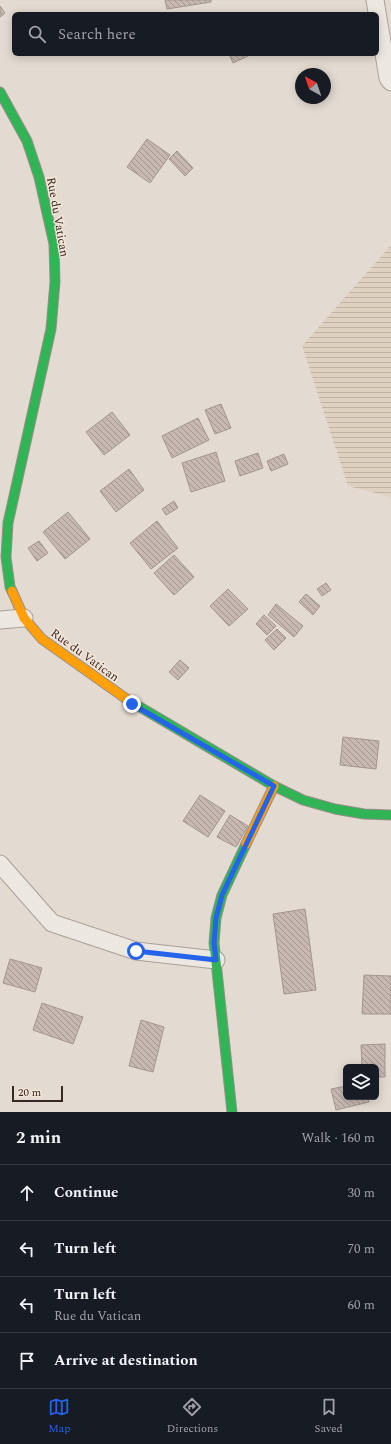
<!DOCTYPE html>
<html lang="en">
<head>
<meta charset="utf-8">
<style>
  body { margin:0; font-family:Spectral,serif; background:#242831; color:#f1f3f6 }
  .controls { position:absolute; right:12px; bottom:12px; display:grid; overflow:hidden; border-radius:6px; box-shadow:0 2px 10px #0003 }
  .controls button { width:36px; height:36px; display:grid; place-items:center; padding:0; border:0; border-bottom:1px solid #363941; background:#171b24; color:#f1f3f6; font:20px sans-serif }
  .compass { position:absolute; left:295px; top:68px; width:36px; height:36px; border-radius:50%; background:#171b24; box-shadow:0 2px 10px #0003; rotate:320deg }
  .scale { position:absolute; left:12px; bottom:10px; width:51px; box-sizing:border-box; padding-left:4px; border:2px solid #382722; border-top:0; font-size:11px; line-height:14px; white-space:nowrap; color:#382722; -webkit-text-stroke:3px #f3e5d8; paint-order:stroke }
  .stop { position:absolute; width:12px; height:12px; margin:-9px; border:3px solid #2563eb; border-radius:50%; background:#fff }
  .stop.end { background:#2563eb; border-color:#fff; box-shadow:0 1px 4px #0008 }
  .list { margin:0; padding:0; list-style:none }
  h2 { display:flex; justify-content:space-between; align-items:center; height:52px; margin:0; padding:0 16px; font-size:17px }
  h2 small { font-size:13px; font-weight:400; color:#9ea1a6 }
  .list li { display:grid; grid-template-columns:26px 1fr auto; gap:12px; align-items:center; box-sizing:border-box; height:56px; padding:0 16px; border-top:1px solid #363941 }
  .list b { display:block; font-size:15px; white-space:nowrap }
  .list p { margin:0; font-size:13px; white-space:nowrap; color:#9ea1a6 }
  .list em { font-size:13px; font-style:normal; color:#9ea1a6 }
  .icon { flex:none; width:22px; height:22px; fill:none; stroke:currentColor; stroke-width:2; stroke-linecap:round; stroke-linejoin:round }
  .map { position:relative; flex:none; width:391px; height:1112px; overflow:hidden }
  .search { position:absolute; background:#171b24; box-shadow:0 2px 10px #0003; left:12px; right:12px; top:12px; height:44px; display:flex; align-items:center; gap:10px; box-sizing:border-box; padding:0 14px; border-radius:6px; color:#9ea1a6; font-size:15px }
  .sheet { height:276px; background:#171b24 }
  nav { display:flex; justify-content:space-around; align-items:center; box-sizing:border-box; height:56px; border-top:1px solid #363941; background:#171b24; font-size:11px; color:#9ea1a6 }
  nav a { display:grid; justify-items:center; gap:2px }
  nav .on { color:#2563eb }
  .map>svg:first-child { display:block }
</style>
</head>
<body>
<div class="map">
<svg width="391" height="1112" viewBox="0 0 391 1112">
  <defs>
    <pattern id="farmland-rules" width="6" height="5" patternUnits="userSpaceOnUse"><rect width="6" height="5" fill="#ded1c0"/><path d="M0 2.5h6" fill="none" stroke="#bfb3a5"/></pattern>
    <pattern id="building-back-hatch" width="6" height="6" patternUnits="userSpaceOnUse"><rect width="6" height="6" fill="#c7b8b2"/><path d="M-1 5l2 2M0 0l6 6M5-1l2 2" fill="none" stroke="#a39690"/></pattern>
  </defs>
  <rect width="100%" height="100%" fill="#e3dad1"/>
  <!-- farmland -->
  <polygon fill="url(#farmland-rules)" points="391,245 391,497 348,486 302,346"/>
  <!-- building -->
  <g fill="url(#building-back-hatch)" stroke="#a39690">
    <polygon points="165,0 211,0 211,2 167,9"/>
    <polygon points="0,6 5,13 0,17"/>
    <polygon points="229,54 252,54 233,63"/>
    <polygon points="147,139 170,155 150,183 127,167"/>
    <polygon points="177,151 193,168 185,176 169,159"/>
    <polygon points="221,404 231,428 215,434 205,410"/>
    <polygon points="112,412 130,435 104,455 86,432"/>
    <polygon points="198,418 209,440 172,458 162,436"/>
    <polygon points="216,452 225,481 191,492 182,463"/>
    <polygon points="258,453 263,468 240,476 235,461"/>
    <polygon points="284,454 288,464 271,471 267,461"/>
    <polygon points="129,469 144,490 116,512 100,491"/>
    <polygon points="174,501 178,508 166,515 162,509"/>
    <polygon points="68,512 90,539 65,559 43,532"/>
    <polygon points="157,521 178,548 151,569 130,543"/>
    <polygon points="39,541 48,553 37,561 28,548"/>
    <polygon points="174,555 194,577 174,595 154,573"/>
    <polygon points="326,583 331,590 322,596 317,589"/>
    <polygon points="228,589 248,609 229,626 210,606"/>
    <polygon points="306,594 320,606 313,615 299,602"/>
    <polygon points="276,604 303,626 294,637 268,615"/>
    <polygon points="264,615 276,626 267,635 256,624"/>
    <polygon points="277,629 286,638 274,650 265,640"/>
    <polygon points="180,660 189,668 178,680 169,672"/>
    <polygon points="343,737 379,741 376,769 340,765"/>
    <polygon points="200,795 225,811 208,837 183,821"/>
    <polygon points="230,815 248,826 236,847 217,837"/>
    <polygon points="305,909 316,990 284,994 273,914"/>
    <polygon points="10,959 42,968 35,992 3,983"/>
    <polygon points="364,975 391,976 391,1014 362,1014"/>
    <polygon points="42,1003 83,1017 73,1044 33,1030"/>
    <polygon points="141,1020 164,1027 153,1072 129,1066"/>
    <polygon points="385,1044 385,1077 376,1077 376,1067 362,1067 361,1045"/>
    <polygon points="346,1086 346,1097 368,1097 369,1102 336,1110 331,1089"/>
  </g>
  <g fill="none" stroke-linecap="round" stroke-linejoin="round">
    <defs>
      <g id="street">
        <polyline points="375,0 388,78 391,82"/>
        <polyline points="0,620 24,618"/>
        <polyline points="0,864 52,923 136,951 216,960"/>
      </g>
      <g id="fast">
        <polyline points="0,92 27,141 39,177 54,244 55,282 51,329 8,523 6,557 10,587 12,591"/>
        <polyline points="128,700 274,786 303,800 335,809 364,814 391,815"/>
        <polyline points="232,1112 214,943 216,918 222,895 246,844"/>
      </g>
      <g id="slow">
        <polyline points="12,591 24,618 42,639 128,700"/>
        <polyline points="246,844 274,786"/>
      </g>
    </defs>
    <!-- street casing -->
    <use href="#street" stroke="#a9a099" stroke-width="19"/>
    <!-- fast casing -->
    <use href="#fast" stroke="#998f89" stroke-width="11"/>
    <!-- slow casing -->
    <use href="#slow" stroke="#998f89" stroke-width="11"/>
    <!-- street -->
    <use href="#street" stroke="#ece7e1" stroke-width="17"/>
    <!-- fast -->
    <use href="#fast" stroke="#30b455" stroke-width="9"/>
    <!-- slow -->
    <use href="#slow" stroke="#ff9f0a" stroke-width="9"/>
  </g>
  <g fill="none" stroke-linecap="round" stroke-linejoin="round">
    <!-- route -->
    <polyline stroke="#2563eb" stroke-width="5" points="132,704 274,786 222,895 216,918 214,943 216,960 136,951"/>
  </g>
  <g text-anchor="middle" stroke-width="3" stroke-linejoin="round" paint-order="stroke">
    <!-- street labels -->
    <g font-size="12" fill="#382722" stroke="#f3e5d8">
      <text transform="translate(58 217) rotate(80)" y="4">Rue du Vatican</text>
      <text transform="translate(85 655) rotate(36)" y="4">Rue du Vatican</text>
    </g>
  </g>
</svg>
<div class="controls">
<button><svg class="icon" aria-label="layers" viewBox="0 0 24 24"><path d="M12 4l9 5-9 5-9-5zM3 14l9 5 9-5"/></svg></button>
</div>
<svg class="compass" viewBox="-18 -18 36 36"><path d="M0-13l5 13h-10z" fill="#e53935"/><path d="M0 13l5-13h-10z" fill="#9ea1a6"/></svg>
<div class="scale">20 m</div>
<div class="stop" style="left:136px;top:951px"></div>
<div class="stop end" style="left:132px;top:704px"></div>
<div class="search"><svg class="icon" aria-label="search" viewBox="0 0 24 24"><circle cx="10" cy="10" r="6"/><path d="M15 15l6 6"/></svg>Search here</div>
</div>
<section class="sheet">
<h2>2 min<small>Walk · 160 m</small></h2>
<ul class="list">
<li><svg class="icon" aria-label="ahead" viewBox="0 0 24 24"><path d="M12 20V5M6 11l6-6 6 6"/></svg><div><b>Continue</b></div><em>30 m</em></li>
<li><svg class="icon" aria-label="left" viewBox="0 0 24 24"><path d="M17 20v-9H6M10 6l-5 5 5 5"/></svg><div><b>Turn left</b></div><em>70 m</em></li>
<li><svg class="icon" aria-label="left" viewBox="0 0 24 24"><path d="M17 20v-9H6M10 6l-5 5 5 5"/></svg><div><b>Turn left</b><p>Rue du Vatican</p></div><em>60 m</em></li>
<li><svg class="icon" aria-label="arrive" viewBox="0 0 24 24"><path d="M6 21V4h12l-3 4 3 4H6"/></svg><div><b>Arrive at destination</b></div></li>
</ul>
</section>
<nav>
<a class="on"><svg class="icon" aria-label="map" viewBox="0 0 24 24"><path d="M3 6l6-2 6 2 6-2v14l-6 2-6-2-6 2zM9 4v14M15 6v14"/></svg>Map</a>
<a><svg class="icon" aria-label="directions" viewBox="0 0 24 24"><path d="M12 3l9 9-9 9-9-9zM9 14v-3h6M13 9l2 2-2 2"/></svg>Directions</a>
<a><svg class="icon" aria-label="saved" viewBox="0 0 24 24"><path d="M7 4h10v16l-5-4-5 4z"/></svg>Saved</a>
</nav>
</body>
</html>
